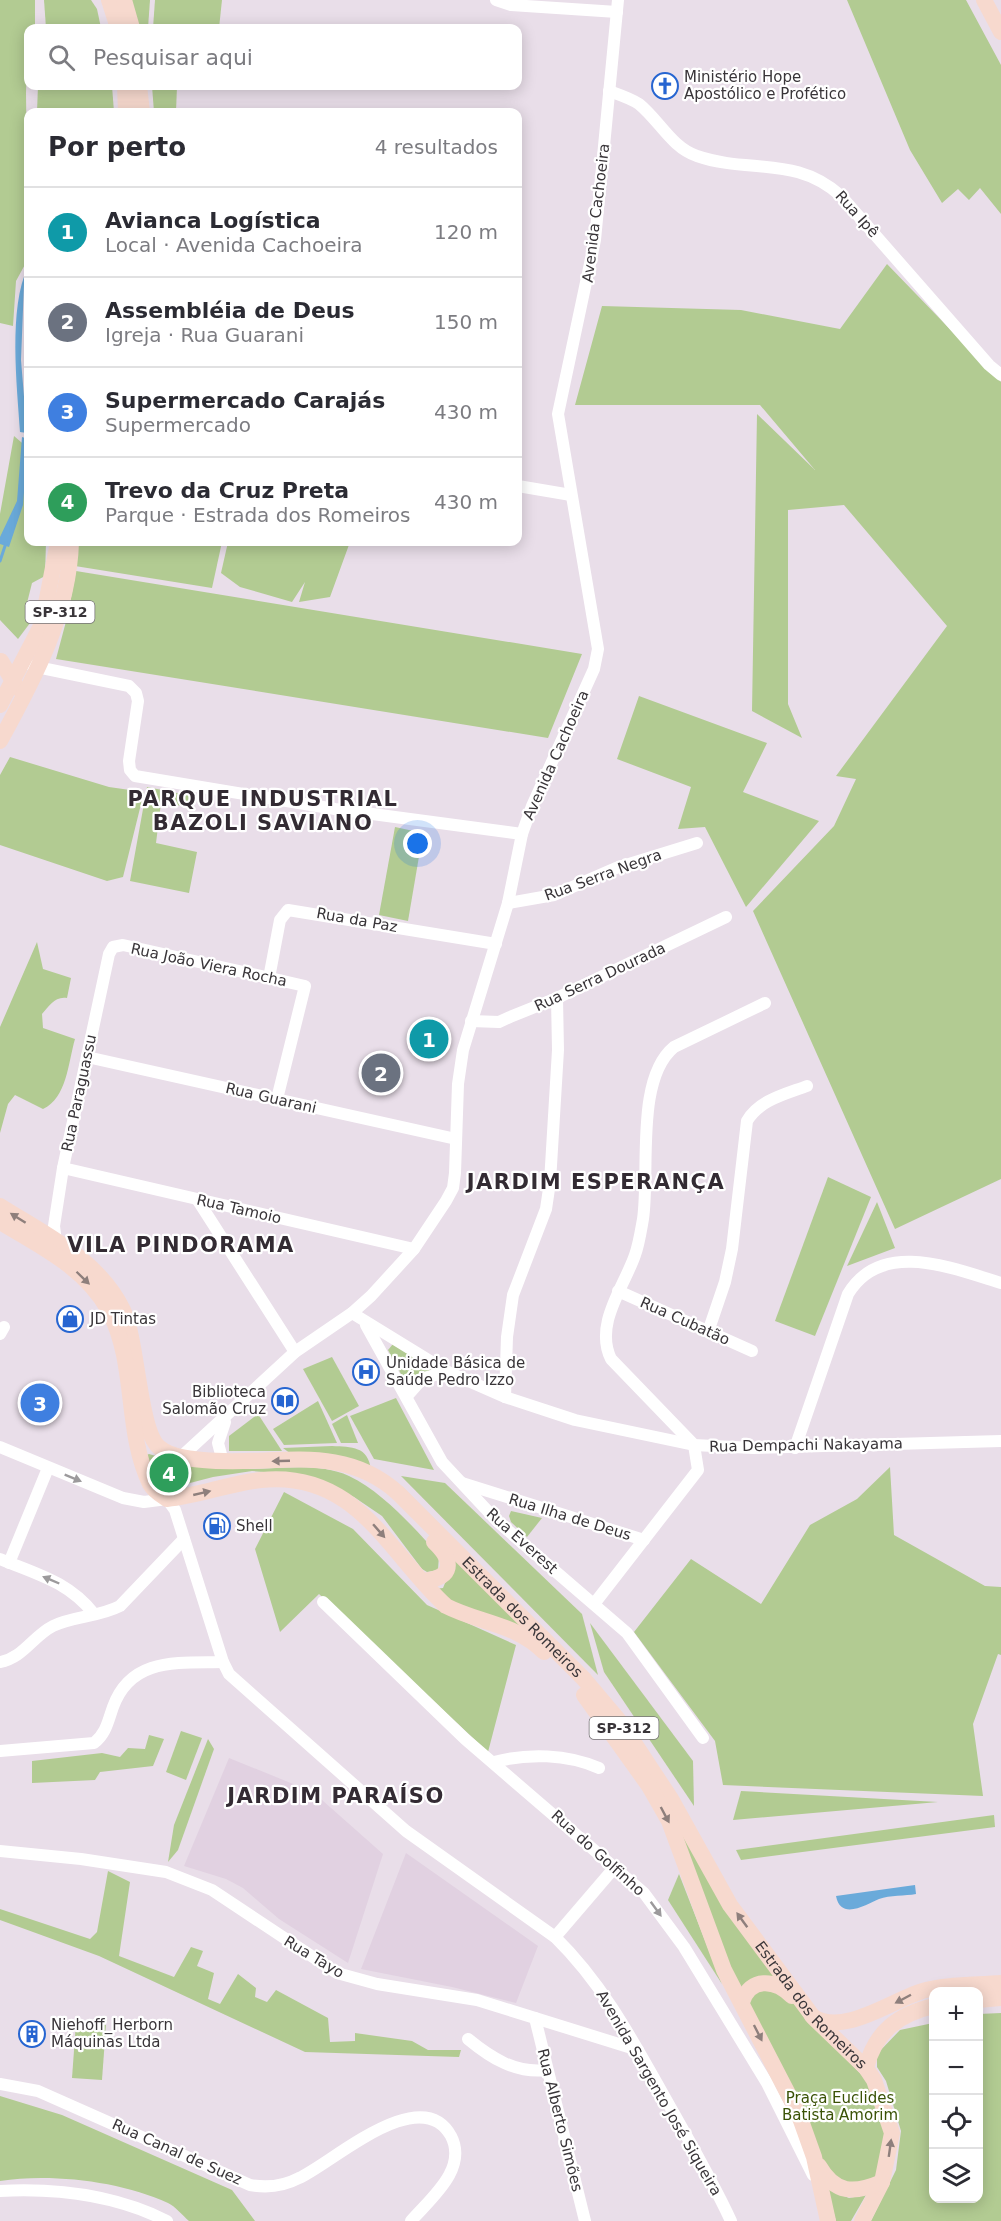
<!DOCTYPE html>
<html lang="pt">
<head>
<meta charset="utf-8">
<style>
  body { margin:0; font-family:"DejaVu Sans",sans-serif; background:#f7f7f7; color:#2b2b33 }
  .controls { position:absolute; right:18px; bottom:18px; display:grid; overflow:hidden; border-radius:12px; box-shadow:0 3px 15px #0003 }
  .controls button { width:54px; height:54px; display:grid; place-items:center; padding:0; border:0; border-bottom:2px solid #e1e1e2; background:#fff; color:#2b2b33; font:30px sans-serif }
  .you { position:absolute; left:418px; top:844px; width:21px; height:21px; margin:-15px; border:4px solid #fff; border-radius:50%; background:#1a73e8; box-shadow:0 0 0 9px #1a73e833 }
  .badge { display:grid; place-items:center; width:39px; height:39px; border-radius:50%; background:#111827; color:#fff; font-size:20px; font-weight:700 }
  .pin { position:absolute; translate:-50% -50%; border:3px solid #fff; box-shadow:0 2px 6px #0006 }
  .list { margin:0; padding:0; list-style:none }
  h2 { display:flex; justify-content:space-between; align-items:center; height:78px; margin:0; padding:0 24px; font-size:26px }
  h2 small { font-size:20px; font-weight:400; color:#7c7c81 }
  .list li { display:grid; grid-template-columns:39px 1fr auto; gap:18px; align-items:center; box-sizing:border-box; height:90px; padding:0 24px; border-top:2px solid #e1e1e2 }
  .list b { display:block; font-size:22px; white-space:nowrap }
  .list p { margin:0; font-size:20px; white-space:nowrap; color:#7c7c81 }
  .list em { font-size:20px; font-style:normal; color:#7c7c81 }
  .icon { flex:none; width:33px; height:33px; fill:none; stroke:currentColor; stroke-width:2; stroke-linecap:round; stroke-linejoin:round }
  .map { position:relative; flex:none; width:1001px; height:2221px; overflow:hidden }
  .search { position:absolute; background:#fff; box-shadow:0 3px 15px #0003; left:24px; top:24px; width:498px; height:66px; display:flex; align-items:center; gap:15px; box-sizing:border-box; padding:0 21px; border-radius:12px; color:#7c7c81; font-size:22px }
  .panel { position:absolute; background:#fff; box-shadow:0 3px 15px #0003; left:24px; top:108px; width:498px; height:438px; border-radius:12px }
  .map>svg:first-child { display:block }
</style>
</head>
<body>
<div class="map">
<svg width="1001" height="2221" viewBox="0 0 1001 2221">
  <rect width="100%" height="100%" fill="#e9dee9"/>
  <!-- built -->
  <g fill="#e1d1e1">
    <polygon points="229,1758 313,1792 383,1854 348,1963 279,1919 243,1888 226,1879 184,1866"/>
    <polygon points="406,1853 538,1946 516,2003 452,1987 361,1969"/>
  </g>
  <!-- green -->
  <g fill="#b2cb92">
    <polygon points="0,0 35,0 35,28 28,28 26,93 28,259 16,281 13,326 0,323"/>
    <polygon points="44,0 91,0 97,9 101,28 46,28"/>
    <polygon points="130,0 150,0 148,28 135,28"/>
    <polygon points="155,0 222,0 219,28 153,28"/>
    <polygon points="847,0 966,0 1001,65 1001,214 980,188 969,200 958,189 942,203 910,150"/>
    <polygon points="38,86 112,86 114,112 37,112"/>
    <polygon points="152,86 177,86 176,112 154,112"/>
    <polygon points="887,264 1001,382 1001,1179 895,1229 753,911 834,826 856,779 836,776 947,626 844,505 788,510 788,704 802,738 752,711 757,414 815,470 760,405 575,405 602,306 741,310 840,329"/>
    <polygon points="14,436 28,448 28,542 46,542 45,576 32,583 26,607 36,615 18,639 0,620 0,514"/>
    <polygon points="75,542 222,542 212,588 75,566"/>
    <polygon points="228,542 350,542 330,597 299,602 305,582 292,602 240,587 221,573"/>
    <polygon points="76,571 582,654 548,738 56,659 68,614"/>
    <polygon points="639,696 767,743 743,792 819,821 746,907 705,827 678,829 691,787 617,759"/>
    <polygon points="10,757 109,787 144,792 123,877 107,881 0,845 0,775"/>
    <polygon points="147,787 192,796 190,807 161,803 156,843 197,852 189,893 130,881"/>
    <polygon points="395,827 423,833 408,921 379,915"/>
    <path d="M37 942 43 969 71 978 67 998C55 996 49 1006 42 1014L43 1028 75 1039C68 1063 67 1098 43 1109L15 1095 8 1104 0 1133V1027Z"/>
    <polygon points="828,1177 871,1197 815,1336 775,1321"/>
    <polygon points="877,1202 895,1248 847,1266"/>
    <polygon points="393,1344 431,1369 408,1387 388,1350"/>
    <polygon points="332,1357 359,1406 332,1421 303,1369"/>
    <polygon points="396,1398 434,1470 374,1459 350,1416"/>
    <polygon points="318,1401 337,1443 284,1445 273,1429"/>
    <polygon points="258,1414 282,1451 229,1451 229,1436"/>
    <polygon points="347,1415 358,1443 341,1443 332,1424"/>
    <path d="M332 1446C352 1447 368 1446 371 1470L291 1454 283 1448Z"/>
    <path d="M149 1454C180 1464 216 1469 249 1469 281 1469 319 1462 349 1476 384 1493 413 1527 439 1555L438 1570 427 1572 422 1569 382 1516 354 1497 305 1475 252 1471 213 1477 167 1489 162 1486 144 1456Z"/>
    <polygon points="890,1467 894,1535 985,1586 1001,1587 1001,1655 998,1654 973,1724 983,1796 723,1785 715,1741 634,1632 691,1559 761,1604 810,1525 857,1499"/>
    <polygon points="401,1476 445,1483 582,1614 598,1675"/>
    <polygon points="284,1492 353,1529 427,1605 516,1645 488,1752 319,1594 280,1632 255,1549"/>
    <polygon points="511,1511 542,1518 527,1537 511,1522 509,1516"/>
    <polygon points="455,1559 522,1625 520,1628 448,1602 435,1589 443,1588"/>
    <polygon points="590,1623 693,1761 694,1806 604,1672"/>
    <polygon points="181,1731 202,1738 186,1780 166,1772"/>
    <polygon points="149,1735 164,1739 153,1766 100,1772 95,1780 32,1783 32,1761 102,1753 120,1757 128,1748 145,1749"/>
    <polygon points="208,1739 214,1749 178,1850 168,1862 174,1825"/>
    <polygon points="741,1791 938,1802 733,1820"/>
    <polygon points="994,1815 995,1827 741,1860 736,1850"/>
    <polygon points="676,1820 781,1983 742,1991 720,1953"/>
    <polygon points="108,1871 130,1882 119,1956 174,1977 191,1947 203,1951 197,1966 214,1973 208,1999 220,2004 238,1974 256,1988 255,1997 267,2002 276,1990 328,2018 330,2042 355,2041 355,2033 412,2041 428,2050 461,2050 459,2057 305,2052 99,1956 0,1920 0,1909 90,1939 97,1932"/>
    <polygon points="679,1874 722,1984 668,1900"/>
    <polygon points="755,1988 786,1995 872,2086 886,2133 876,2179 856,2187 827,2175 747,1999"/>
    <polygon points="1001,2013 1001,2221 871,2221 896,2170 901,2131 886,2081 877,2067 877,2054 900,2030 933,2023 934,2198 978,2198 979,2014"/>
    <polygon points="76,2023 106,2025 102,2080 72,2078"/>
    <path d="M0 2096 62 2115 232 2190 255 2221H189C182 2215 175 2206 168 2203 121 2181 50 2173 0 2181Z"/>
    <polygon points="827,2189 849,2198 866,2195 851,2221 836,2221"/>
  </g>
  <!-- water -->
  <g fill="#6aaada">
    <path d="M28 267V276L24 284 21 360 27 433 20 432C17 386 8 307 28 267Z"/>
    <polygon points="22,437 28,439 23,505 9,547 0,544 0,537 17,501"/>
    <polygon points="162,1468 182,1472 172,1488 158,1485 155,1476"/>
    <path d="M915 1885 916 1894C905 1896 890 1895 879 1899 868 1903 841 1922 836 1896Z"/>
  </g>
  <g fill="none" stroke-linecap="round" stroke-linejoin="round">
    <!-- stream -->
    <polyline stroke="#6aaada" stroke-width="3" points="0,561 6,543"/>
    <!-- minor -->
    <g stroke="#fff" stroke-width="12">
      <polyline points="496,0 511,5 617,12"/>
      <path d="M609 91C620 95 630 98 639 104 659 120 672 148 697 156 749 174 796 155 841 196L989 365 1001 375"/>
      <polyline points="518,486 571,495"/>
      <polyline points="32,666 129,686 136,693 138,701 129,761 130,770 135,776 335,809 522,834"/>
      <polyline points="508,903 554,895 616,868 697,843"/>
      <polyline points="269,978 280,920 288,910 496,944"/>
      <polyline points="471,1021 499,1022 510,1017 557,998 726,917"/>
      <polyline points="87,1057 456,1139"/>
      <polyline points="63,1168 414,1249"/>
      <polyline points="197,1199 295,1352"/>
      <polyline points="56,1241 54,1226 63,1168 109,954 113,947 123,945 305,986 277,1099"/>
      <polyline points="618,1291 752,1351"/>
      <polyline points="352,1313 448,1372 505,1397 575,1420 694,1445 753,1448 1001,1441"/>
      <polyline points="366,1325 442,1462 497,1521 627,1633 703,1738"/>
      <path d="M708 1332 725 1282 732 1249 747 1121C759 1100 786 1094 807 1086"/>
      <polyline points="0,1334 4,1327"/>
      <polyline points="407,1396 423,1378 448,1372"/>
      <polyline points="505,1397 507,1337 513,1295 546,1209 550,1182 558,1050 557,998"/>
      <path d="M0 1447 123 1498 144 1502 167 1499 175 1510 223 1662 229 1674 406 1831 555 1937C602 1983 632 2039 664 2096 687 2137 711 2178 731 2221"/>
      <path d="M795 1448 848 1294C881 1239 952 1268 1001 1283"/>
      <polyline points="181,1457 295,1352 352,1313 371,1296 414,1249 446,1201 453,1188 455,1173 458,1084 463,1050 508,903 522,834 532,806 594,669 598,649 558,414 595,240 618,0"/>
      <polyline points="223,1462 218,1443 225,1422"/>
      <polyline points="462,1483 644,1540"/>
      <path d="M0 1559C37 1574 69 1582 94 1614"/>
      <polyline points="9,1563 48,1468"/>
      <polyline points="323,1602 465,1739 644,1893 684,1947 767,2083 813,2175"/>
      <path d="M594 1604 698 1470 694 1445 611 1359C594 1324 624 1287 635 1255 639 1244 641 1230 643 1219 650 1171 635 1079 674 1047L765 1003"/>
      <path d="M0 1662C23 1658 33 1636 53 1626 74 1616 99 1617 120 1606L184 1539"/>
      <path d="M0 1751 94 1743C106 1734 108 1721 113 1707 131 1657 178 1663 223 1662"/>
      <path d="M494 1762C528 1753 567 1754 599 1768"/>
      <polyline points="0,1851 81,1859 166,1872 212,1890 337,1973 377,1984 477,2000 638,2050"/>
      <polyline points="555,1937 615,1867"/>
      <polyline points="535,2018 585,2221"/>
      <path d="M468 2039C491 2058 516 2074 547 2070"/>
      <path d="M0 2084 38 2091 250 2185C267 2188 284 2186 299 2178 332 2163 421 2081 451 2136 468 2169 431 2198 411 2221"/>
      <path d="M0 2191C58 2188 115 2195 167 2221"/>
    </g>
    <!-- major -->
    <g stroke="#f7d9ce" stroke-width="16">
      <polyline points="109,0 118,28"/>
      <polyline points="124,0 132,28"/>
      <polyline points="984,0 1001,32"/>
      <polyline points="125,86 126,112"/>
      <polyline points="139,86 142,112"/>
      <polyline points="1,661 17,688"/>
      <polyline points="0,705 42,624 58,542"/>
      <path d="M0 741C34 679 69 614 71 542"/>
      <path id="s1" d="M0 1206C46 1235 98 1259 123 1310 138 1341 139 1433 160 1448 171 1457 189 1459 203 1460 273 1467 341 1441 398 1493L583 1678 621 1723 671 1799 730 1905 814 2018 866 2068 874 2080 892 2133 882 2182 862 2221"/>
      <path d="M0 1222C40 1246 86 1268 109 1311 137 1364 124 1430 150 1484 154 1491 161 1495 167 1499 199 1496 230 1483 261 1480 357 1470 388 1553 446 1606 479 1623 517 1624 544 1652"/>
      <path d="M423 1581C454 1578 454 1561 434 1542"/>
      <polyline points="584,1695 649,1786 669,1821 724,1970 799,2115 814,2157 828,2221"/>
      <polyline points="978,2000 1001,1998"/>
      <path d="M742 2002C750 1977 775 1979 792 1996"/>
      <path d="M812 2016C844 2038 896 1997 926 1990 950 1984 977 1985 1001 1983"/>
      <path d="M866 2068C875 2032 898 2014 934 2006"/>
      <path d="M819 2166C835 2194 854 2194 882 2182"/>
    </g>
  </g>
  <!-- one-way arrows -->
  <defs><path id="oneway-solid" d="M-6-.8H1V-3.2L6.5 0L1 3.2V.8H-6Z" transform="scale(1.5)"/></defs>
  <g fill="#8e7f7c">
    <use href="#oneway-solid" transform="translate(18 1218) rotate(-148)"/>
    <use href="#oneway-solid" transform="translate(83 1278) rotate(44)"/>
    <use href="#oneway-solid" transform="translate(281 1461) rotate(178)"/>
    <use href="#oneway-solid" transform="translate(202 1493) rotate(-13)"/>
    <use href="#oneway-solid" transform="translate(379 1531) rotate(49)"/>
    <use href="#oneway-solid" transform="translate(665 1815) rotate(62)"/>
    <use href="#oneway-solid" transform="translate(742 1920) rotate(-126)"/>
    <use href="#oneway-solid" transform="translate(903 1999) rotate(152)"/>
    <use href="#oneway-solid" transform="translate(758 2033) rotate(63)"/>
    <use href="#oneway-solid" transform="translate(890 2148) rotate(-82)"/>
  </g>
  <g fill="#9c9a9c">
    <use href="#oneway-solid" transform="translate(73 1478) rotate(22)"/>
    <use href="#oneway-solid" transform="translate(51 1580) rotate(-157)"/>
    <use href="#oneway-solid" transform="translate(656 1909) rotate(54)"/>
  </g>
  <!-- icons -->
  <defs>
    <symbol id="church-ring" viewBox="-11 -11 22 22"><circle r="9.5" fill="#fff" stroke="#2665d1" stroke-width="1.5"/><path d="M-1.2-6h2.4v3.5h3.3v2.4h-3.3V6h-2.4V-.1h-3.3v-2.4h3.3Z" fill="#2665d1"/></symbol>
    <symbol id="shop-ring" viewBox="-11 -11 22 22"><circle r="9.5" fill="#fff" stroke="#2665d1" stroke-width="1.5"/><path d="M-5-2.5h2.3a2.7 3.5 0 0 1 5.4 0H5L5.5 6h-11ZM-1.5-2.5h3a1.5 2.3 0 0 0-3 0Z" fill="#2665d1"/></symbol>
    <symbol id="hospital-ring" viewBox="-11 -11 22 22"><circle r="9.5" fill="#fff" stroke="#2665d1" stroke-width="1.5"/><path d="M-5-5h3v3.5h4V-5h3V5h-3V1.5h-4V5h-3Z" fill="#2665d1"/></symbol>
    <symbol id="library-ring" viewBox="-11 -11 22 22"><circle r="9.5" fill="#fff" stroke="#2665d1" stroke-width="1.5"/><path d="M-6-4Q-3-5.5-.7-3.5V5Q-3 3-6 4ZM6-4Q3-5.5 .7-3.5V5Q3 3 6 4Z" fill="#2665d1"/></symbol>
    <symbol id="fuel-ring" viewBox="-11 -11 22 22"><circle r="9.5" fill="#fff" stroke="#2665d1" stroke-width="1.5"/><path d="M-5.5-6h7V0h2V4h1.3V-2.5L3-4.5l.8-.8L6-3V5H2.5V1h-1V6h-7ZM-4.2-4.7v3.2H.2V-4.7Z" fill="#2665d1"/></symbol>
    <symbol id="building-ring" viewBox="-11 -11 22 22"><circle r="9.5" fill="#fff" stroke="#2665d1" stroke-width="1.5"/><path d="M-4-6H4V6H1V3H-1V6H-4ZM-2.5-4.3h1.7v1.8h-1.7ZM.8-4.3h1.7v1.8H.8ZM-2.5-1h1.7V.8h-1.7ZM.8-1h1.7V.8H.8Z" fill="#2665d1"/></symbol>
  </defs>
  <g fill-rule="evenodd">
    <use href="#church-ring" x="650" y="71" width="30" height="30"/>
    <use href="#shop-ring" x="55" y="1304" width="30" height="30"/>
    <use href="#hospital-ring" x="351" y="1357" width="30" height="30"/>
    <use href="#library-ring" x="270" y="1386" width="30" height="30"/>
    <use href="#fuel-ring" x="202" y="1511" width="30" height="30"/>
    <use href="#building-ring" x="17" y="2019" width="30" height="30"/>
  </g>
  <g text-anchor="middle" stroke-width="4.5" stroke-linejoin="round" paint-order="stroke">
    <!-- shield labels -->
    <g fill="#fff" stroke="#747274" stroke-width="1.5">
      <rect x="25.5" y="601" width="69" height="22" rx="4.5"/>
      <rect x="589.5" y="1717" width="69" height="22" rx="4.5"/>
    </g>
    <g font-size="14" font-weight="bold" fill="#393539">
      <text x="60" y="617">SP-312</text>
      <text x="624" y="1733">SP-312</text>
    </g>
    <!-- poi labels -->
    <g font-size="15" fill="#393539" stroke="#fff" text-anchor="start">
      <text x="684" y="82">Ministério Hope<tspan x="684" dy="17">Apostólico e Profético</tspan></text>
      <text x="90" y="1324">JD Tintas</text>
      <text x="386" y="1368">Unidade Básica de<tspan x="386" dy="17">Saúde Pedro Izzo</tspan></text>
      <text x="266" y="1397" text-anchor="end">Biblioteca<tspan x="266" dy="17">Salomão Cruz</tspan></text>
      <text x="236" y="1531">Shell</text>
      <text x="51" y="2030">Niehoff_Herborn<tspan x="51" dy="17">Máquinas Ltda</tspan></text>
    </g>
    <!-- street labels -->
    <g font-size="15" fill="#393539" stroke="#fff">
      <text transform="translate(596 213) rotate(-83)" y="5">Avenida Cachoeira</text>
      <text transform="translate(857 214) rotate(48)" y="5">Rua Ipê</text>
      <text transform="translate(556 755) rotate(-66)" y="5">Avenida Cachoeira</text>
      <text transform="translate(603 875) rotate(-20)" y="5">Rua Serra Negra</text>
      <text transform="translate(357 920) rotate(10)" y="5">Rua da Paz</text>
      <text transform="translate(209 965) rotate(12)" y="5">Rua João Viera Rocha</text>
      <text transform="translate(600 977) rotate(-25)" y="5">Rua Serra Dourada</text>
      <text transform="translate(79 1093) rotate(-78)" y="5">Rua Paraguassu</text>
      <text transform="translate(271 1098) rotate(13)" y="5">Rua Guarani</text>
      <text transform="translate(239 1209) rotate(13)" y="5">Rua Tamoio</text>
      <text transform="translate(685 1321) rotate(24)" y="5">Rua Cubatão</text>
      <text transform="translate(806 1445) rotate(-1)" y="5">Rua Dempachi Nakayama</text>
      <text transform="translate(570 1517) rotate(17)" y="5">Rua Ilha de Deus</text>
      <text transform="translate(522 1541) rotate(42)" y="5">Rua Everest</text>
      <text dy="5" stroke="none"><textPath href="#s1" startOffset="732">Estrada dos Romeiros</textPath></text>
      <text transform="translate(598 1853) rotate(42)" y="5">Rua do Golfinho</text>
      <text transform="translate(314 1957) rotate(31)" y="5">Rua Tayo</text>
      <text dy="5" stroke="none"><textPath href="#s1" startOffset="1218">Estrada dos Romeiros</textPath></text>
      <text transform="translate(659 2093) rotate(60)" y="5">Avenida Sargento José Siqueira</text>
      <text transform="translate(560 2120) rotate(76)" y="5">Rua Alberto Simões</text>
      <text transform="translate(177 2152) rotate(24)" y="5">Rua Canal de Suez</text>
    </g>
    <!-- park labels -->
    <g font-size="15" fill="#3a5206" stroke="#fff">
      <text x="840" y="2103">Praça Euclides<tspan x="840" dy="17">Batista Amorim</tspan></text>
    </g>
    <!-- district labels -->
    <g font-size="21" font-weight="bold" letter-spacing="1.5" fill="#332b33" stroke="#fff">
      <text x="263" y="806">PARQUE INDUSTRIAL<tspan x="263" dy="24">BAZOLI SAVIANO</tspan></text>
      <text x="596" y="1189">JARDIM ESPERANÇA</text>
      <text x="181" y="1252">VILA PINDORAMA</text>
      <text x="336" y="1803">JARDIM PARAÍSO</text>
    </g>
  </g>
</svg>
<div class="controls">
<button>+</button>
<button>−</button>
<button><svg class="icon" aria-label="locate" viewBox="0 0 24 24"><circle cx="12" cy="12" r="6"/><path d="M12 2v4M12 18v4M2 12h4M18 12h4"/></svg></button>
<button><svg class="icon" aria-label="layers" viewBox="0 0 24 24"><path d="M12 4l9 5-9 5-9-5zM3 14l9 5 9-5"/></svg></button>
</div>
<div class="you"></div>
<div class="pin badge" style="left:429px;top:1039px;background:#0f9aa8">1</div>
<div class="pin badge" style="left:381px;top:1073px;background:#6b7280">2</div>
<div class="pin badge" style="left:40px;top:1403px;background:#3f7fe0">3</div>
<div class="pin badge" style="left:169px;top:1473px;background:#2e9e5b">4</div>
<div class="search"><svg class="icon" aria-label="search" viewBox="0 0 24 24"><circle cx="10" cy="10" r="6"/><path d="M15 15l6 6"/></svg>Pesquisar aqui</div>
<section class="panel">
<h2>Por perto<small>4 resultados</small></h2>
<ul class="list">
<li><span class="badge" style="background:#0f9aa8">1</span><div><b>Avianca Logística</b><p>Local · Avenida Cachoeira</p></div><em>120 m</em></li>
<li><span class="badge" style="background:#6b7280">2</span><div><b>Assembléia de Deus</b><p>Igreja · Rua Guarani</p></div><em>150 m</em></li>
<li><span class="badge" style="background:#3f7fe0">3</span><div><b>Supermercado Carajás</b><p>Supermercado</p></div><em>430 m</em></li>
<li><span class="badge" style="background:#2e9e5b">4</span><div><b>Trevo da Cruz Preta</b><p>Parque · Estrada dos Romeiros</p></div><em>430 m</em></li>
</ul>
</section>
</div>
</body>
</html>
